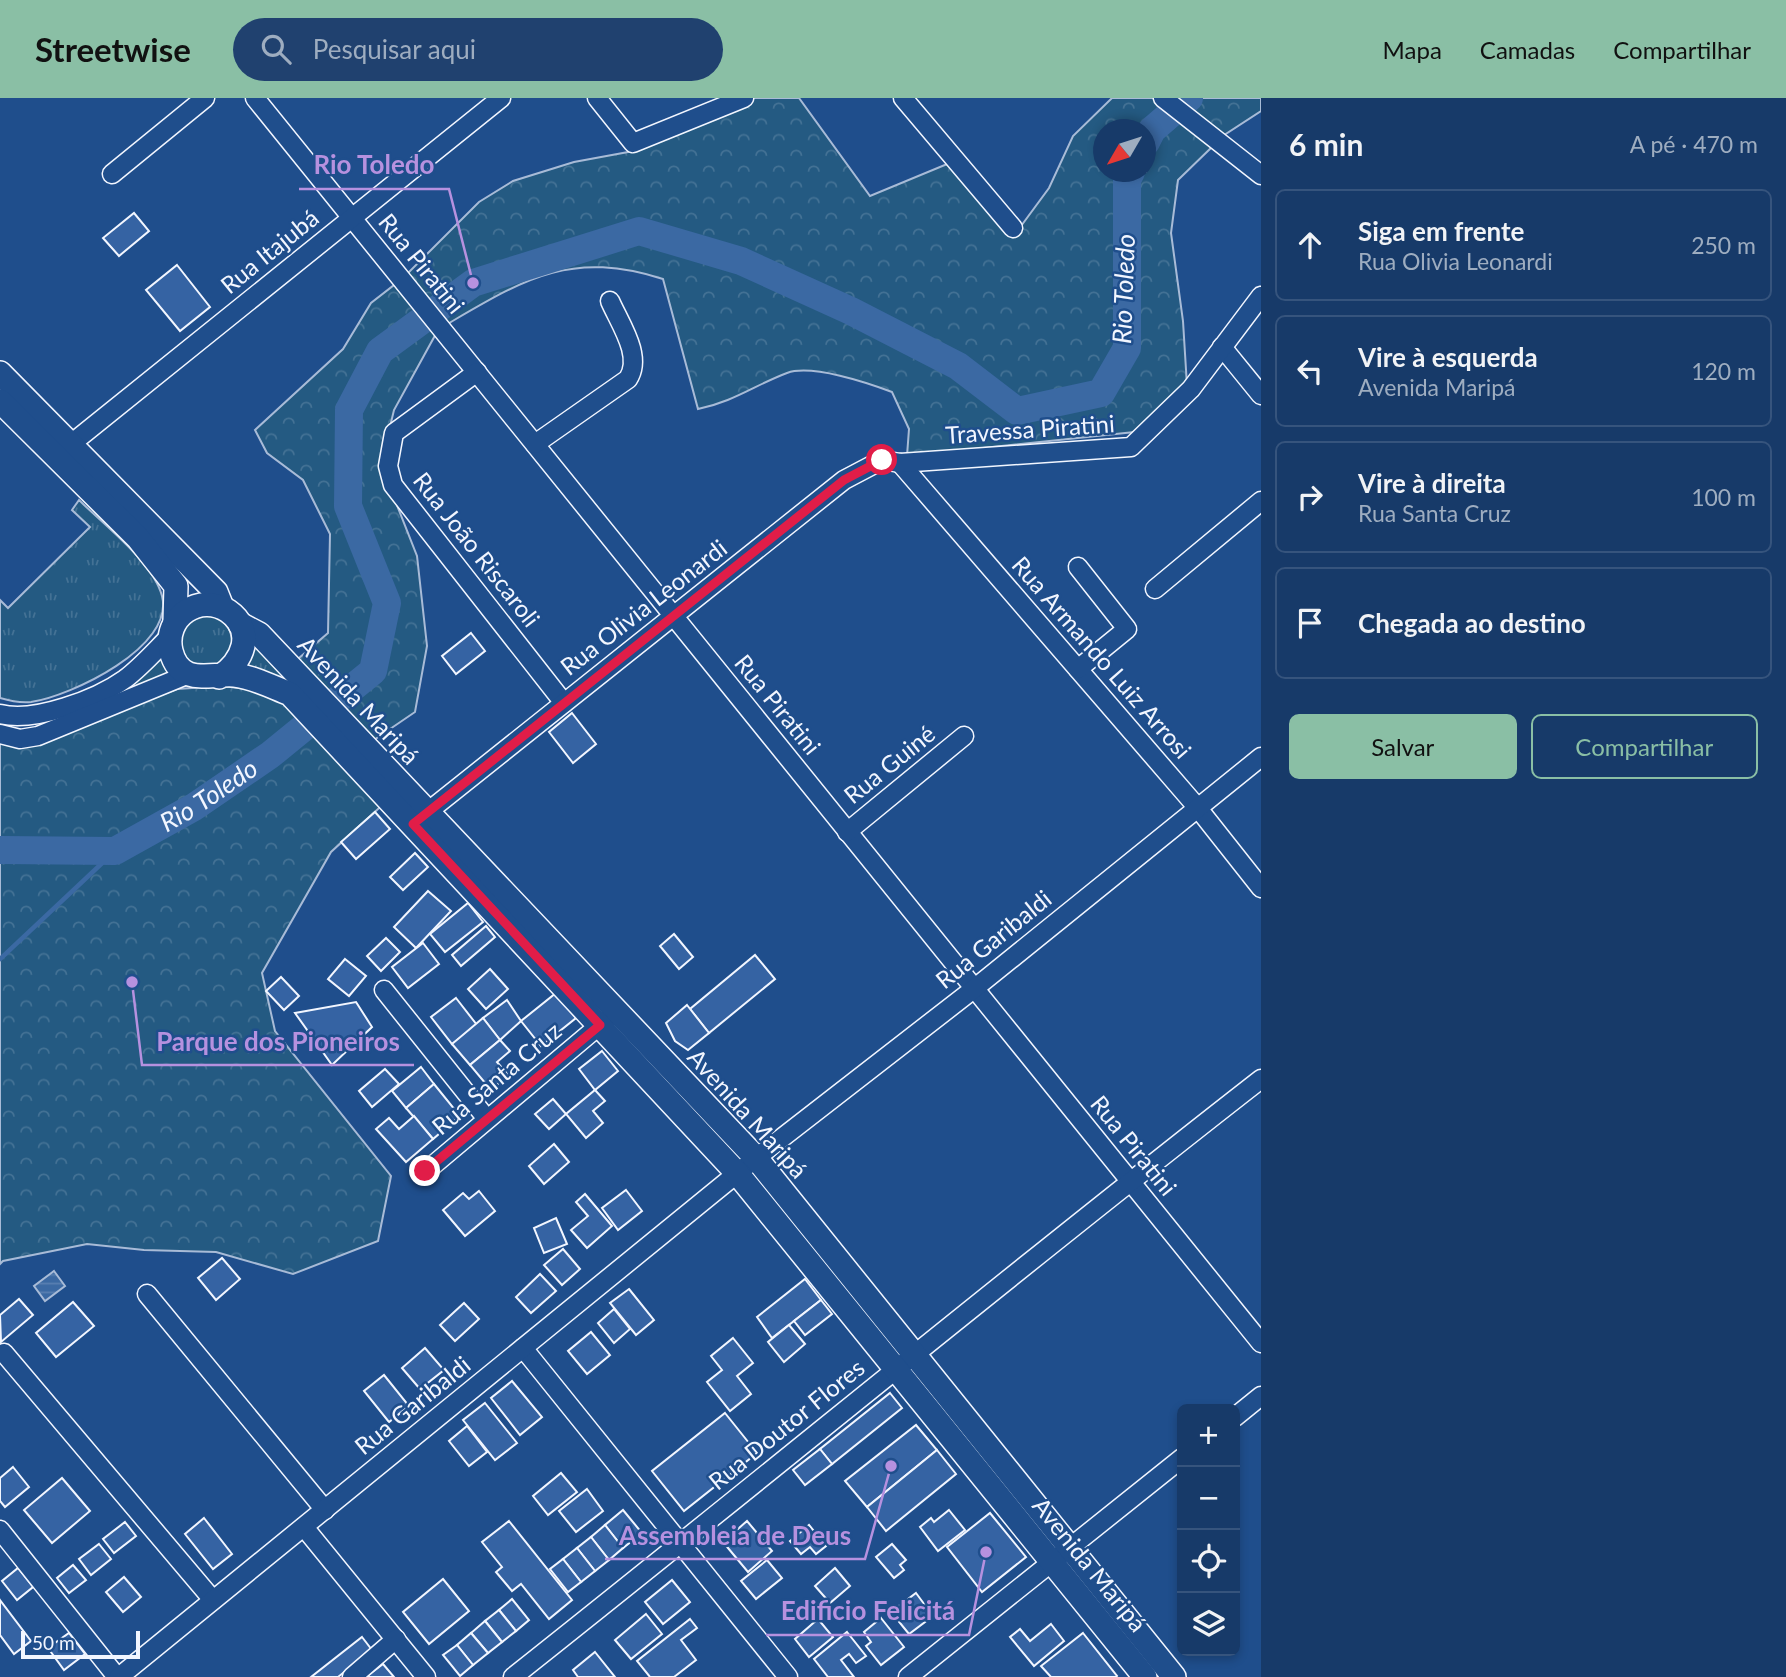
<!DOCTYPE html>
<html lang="pt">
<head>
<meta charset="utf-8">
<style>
  body { margin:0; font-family:Lato,sans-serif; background:#20416f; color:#f1f3f6 }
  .controls { position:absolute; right:21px; bottom:21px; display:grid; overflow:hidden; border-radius:10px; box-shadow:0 4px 10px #0003 }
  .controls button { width:63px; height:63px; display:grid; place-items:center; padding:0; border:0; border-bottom:2px solid #36547d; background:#173a69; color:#f1f3f6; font:35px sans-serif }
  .compass { position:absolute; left:1093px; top:21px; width:63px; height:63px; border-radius:50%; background:#173a69; box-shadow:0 4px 10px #0003; rotate:231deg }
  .scale { position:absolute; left:21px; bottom:18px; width:119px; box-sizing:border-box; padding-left:7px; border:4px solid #f2f6ff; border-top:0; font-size:19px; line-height:24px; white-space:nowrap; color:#f2f6ff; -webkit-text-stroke:5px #1f4e8c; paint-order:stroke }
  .stop { position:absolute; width:21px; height:21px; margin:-16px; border:5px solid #e11d48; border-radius:50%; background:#fff }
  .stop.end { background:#e11d48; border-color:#fff; box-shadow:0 2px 7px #0008 }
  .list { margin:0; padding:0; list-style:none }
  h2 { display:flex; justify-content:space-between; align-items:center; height:91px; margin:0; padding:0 28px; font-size:30px }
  h2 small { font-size:23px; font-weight:400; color:#9eadc0 }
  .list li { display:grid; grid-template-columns:46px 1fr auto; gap:21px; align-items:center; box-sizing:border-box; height:112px; margin:0 14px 14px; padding:0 14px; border:2px solid #36547d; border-radius:10px }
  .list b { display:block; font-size:26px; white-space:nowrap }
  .list p { margin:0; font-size:23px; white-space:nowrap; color:#9eadc0 }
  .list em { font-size:23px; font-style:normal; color:#9eadc0 }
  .actions { display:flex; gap:14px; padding:21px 28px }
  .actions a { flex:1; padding:16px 0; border:2px solid #8abfa5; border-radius:10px; text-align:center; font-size:24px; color:#8abfa5 }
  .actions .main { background:#8abfa5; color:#111 }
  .icon { flex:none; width:38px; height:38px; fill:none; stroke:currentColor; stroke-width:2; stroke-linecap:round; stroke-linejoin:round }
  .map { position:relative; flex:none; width:1261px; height:1579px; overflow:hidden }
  header { display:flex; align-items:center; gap:42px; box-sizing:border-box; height:98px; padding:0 35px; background:#8abfa5; color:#111 }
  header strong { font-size:33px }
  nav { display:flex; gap:38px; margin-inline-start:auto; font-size:24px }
  .search { width:490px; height:63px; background:#20416f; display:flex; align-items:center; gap:18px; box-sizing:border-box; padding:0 24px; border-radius:38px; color:#9eadc0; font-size:26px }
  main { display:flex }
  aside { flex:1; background:#173a69 }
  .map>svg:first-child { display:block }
</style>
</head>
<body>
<header>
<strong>Streetwise</strong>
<div class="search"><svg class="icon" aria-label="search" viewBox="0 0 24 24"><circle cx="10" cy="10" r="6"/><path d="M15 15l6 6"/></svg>Pesquisar aqui</div>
<nav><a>Mapa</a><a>Camadas</a><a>Compartilhar</a></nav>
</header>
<main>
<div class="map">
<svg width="1261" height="1579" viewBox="0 0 1261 1579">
  <defs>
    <pattern id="grass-tufts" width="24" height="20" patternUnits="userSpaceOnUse" patternTransform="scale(1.75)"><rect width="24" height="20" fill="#245a82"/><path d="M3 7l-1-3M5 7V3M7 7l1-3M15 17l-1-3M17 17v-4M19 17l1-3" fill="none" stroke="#447295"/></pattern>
    <pattern id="forest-crowns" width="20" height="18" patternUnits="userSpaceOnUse" patternTransform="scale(1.75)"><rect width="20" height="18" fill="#245a82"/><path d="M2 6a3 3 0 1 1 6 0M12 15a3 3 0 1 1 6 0" fill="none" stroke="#447295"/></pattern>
    <pattern id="water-rules" width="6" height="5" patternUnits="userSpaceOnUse" patternTransform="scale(1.75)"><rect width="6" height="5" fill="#3b69a3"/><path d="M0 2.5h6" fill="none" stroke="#587fb1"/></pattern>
  </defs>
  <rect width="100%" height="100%" fill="#1f4e8c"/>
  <!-- grass -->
  <g fill="url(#grass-tufts)" stroke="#a8bbd7" stroke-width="2">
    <path d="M79 402C104 427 153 464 162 498 175 549 71 598 31 604 20 605 10 603 0 600V502L8 510 90 429 72 412Z"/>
    <circle cx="205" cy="544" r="27"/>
    <polygon points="248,541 298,587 248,572 242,564"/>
    <polygon points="162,555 173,576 128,592 126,588"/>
  </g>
  <!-- forest -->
  <g fill="url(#forest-crowns)" stroke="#a8bbd7" stroke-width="2" fill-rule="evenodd">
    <path d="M754 0H799L870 98 952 64 1013 139 1049 90 1073 38 1112 0H1157L1214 47 1178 82 1171 135 1183 223 1187 288 1144 333 907 358 909 331 892 294C868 285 812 266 787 275 755 287 733 304 698 311L663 181C569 151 523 182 444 228L404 179 479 104 513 83 574 64 639 52ZM1104 32H1146V74H1104Z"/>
    <polygon points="1171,0 1261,0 1261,13 1218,41"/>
    <polygon points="398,184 438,232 394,312 385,349 389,387 417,458 427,548 415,614 368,646 292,566 328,535 330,436 303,382 267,355 255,332 343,251 371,205"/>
    <polygon points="222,588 290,596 389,701 331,754 262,875 275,933 391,1078 378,1143 293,1176 216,1154 144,1152 87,1146 3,1163 0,1166 0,644 26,648 177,591"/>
  </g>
  <!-- water -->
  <polygon fill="url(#water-rules)" stroke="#a8bbd7" stroke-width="2" points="54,1173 65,1188 45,1203 34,1188"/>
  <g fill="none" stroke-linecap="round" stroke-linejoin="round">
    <!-- stream -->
    <polyline stroke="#3b69a3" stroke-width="4.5" points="0,861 115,753"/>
    <!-- river -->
    <g stroke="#3b69a3" stroke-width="28">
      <polyline points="1146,44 1152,32 1189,0"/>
      <path id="s1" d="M0 752 115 753 194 709 270 657 373 573 387 505 348 408 349 312 380 253 473 185 639 133 741 163 851 213 958 268 1017 313 1101 295 1127 250V82L1131 74"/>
    </g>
  </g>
  <!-- building -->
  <g fill="#3563a3" stroke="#f2f6ff" stroke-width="2">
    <polygon points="134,115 149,133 119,158 103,140"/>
    <polygon points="177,167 210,209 180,233 146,192"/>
    <polygon points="471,535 485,553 456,576 442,558"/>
    <polygon points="572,615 596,646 573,665 549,634"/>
    <polygon points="375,714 390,731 356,761 341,744"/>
    <polygon points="415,755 428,769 403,792 390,779"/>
    <polygon points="428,793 451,813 416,850 394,829"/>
    <polygon points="468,805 483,824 445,854 430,836"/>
    <polygon points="486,828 495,839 461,868 452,857"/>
    <polygon points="674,836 693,859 679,871 660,848"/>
    <polygon points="386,840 400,854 381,873 367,858"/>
    <polygon points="423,845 439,866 408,890 392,869"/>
    <polygon points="755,857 775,881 709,935 690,911"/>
    <polygon points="345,861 366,878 349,898 328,881"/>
    <polygon points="490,871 508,891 486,911 468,891"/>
    <polygon points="281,879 299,898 284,912 266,893"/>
    <polygon points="556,895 576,920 541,948 521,923"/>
    <polygon points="456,900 477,927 452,946 431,919"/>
    <polygon points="507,902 521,923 500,942 483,920"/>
    <polygon points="356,904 372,929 332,967 295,915"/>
    <polygon points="687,907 709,935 688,952 675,943 666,925"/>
    <polygon points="483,920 500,942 470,967 452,946"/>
    <polygon points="500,942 510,953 497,964 508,977 491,992 470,967"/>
    <polygon points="602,953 618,973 595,992 579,971"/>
    <polygon points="421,969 434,986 406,1010 392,993"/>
    <polygon points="385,971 399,986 372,1009 359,993"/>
    <polygon points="434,986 460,1018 433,1041 406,1010"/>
    <polygon points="595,992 605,1003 593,1013 603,1025 586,1040 566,1016"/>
    <polygon points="553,1001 566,1016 549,1031 535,1016"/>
    <polygon points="414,1018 433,1041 406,1064 376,1031 389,1020 399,1031"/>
    <polygon points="554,1046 569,1064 544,1086 529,1068"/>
    <polygon points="626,1092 642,1113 618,1132 602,1110"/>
    <polygon points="479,1093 495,1113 465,1138 443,1112 463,1095 469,1101"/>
    <polygon points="585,1096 612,1128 587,1150 571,1132 588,1118 576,1104"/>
    <polygon points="556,1120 567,1146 544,1155 534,1130"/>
    <polygon points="563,1151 580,1171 562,1187 544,1167"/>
    <polygon points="222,1160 240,1181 216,1202 198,1180"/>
    <polygon points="540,1176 556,1193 531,1215 516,1199"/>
    <polygon points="805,1181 821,1202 772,1240 757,1219"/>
    <polygon points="629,1191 654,1222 636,1237 610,1205"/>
    <polygon points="19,1201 33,1217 1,1244 0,1217"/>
    <polygon points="821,1202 832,1216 805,1237 794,1223"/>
    <polygon points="73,1204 94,1228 56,1259 36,1235"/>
    <polygon points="464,1205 479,1221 455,1243 440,1227"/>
    <polygon points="614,1211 630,1231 614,1245 598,1225"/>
    <polygon points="789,1227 805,1246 784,1264 768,1244"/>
    <polygon points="591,1234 610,1257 587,1276 568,1253"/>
    <polygon points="733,1240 753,1265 737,1278 751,1296 730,1313 707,1284 722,1272 711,1258"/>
    <polygon points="425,1250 444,1272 420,1291 402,1270"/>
    <polygon points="384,1277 409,1308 389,1324 364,1293"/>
    <polygon points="512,1283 542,1319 520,1337 491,1300"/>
    <polygon points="890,1295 902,1310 832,1366 820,1351"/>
    <polygon points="485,1305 517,1345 495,1362 463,1322"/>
    <polygon points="725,1315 757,1355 684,1413 652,1373"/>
    <polygon points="916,1327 937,1352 867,1409 845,1383"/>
    <polygon points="467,1328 487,1354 469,1368 449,1343"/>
    <polygon points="820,1351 832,1366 805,1387 793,1372"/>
    <polygon points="937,1352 956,1376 886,1433 867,1409"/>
    <polygon points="13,1369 29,1389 5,1409 0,1403 0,1380"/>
    <polygon points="561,1375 577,1394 548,1417 533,1398"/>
    <polygon points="62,1380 90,1413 52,1445 24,1412"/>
    <polygon points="587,1391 603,1413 576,1434 559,1413"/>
    <polygon points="623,1412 642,1435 623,1450 605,1427"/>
    <polygon points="949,1412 965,1432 938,1453 920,1429 931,1420 934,1424"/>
    <polygon points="990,1415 1026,1459 982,1494 947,1449"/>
    <polygon points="204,1420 232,1456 213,1471 185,1436"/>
    <polygon points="509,1423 572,1502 549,1521 521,1486 512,1493 496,1474 502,1469 482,1444"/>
    <polygon points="747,1423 772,1453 748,1474 723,1444"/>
    <polygon points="125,1424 136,1438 114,1455 103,1441"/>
    <polygon points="605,1427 623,1450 609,1462 591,1439"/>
    <polygon points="809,1427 826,1448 816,1456 810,1449 801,1456 790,1443"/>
    <polygon points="591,1439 609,1462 595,1473 577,1450"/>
    <polygon points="99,1446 111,1461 91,1477 79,1461"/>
    <polygon points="892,1446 906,1462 900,1467 904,1472 894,1480 876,1459"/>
    <polygon points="577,1450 595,1473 581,1484 563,1461"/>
    <polygon points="563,1461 581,1484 568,1494 550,1471"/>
    <polygon points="767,1462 782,1480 756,1501 741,1483"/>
    <polygon points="73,1467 86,1482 69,1495 57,1480"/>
    <polygon points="18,1470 33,1489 17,1502 2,1483"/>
    <polygon points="835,1470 850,1488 830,1505 815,1488"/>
    <polygon points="124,1479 141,1499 123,1514 106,1494"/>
    <polygon points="443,1481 469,1513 429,1546 403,1514"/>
    <polygon points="672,1482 690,1504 663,1526 645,1504"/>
    <polygon points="916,1495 933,1518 909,1536 891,1514"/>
    <polygon points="512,1501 529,1522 516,1533 499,1512"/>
    <polygon points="0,1502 31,1543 14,1556 0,1537"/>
    <polygon points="499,1512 516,1533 502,1544 485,1523"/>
    <polygon points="646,1516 662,1536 631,1561 615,1542"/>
    <polygon points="881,1520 904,1549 881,1567 866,1548 871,1544 864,1534"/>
    <polygon points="690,1521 697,1530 681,1542 696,1562 674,1579 650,1579 637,1563"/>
    <polygon points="818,1521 833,1539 809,1559 795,1541"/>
    <polygon points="485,1523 502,1544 488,1555 471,1535"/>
    <polygon points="1051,1526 1064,1543 1034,1568 1010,1539 1020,1531 1030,1543"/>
    <polygon points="847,1534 866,1558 856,1565 849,1556 841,1562 854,1579 828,1579 814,1561"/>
    <polygon points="69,1535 85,1556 64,1572 48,1550"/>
    <polygon points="471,1535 488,1555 473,1567 457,1547"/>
    <polygon points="1083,1535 1117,1578 1116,1579 1051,1579 1041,1568"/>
    <polygon points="362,1539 372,1552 338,1579 311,1579"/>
    <polygon points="457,1547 473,1567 460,1578 443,1557"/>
    <polygon points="595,1554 615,1579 578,1579 573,1572"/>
    <polygon points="383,1566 394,1579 366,1579"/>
  </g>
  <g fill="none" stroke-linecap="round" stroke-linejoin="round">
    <defs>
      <g id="minor">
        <polyline points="255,0 1261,1245"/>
        <polyline points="597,0 633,45 744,0"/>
        <polyline points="903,0 1013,130"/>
        <polyline points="1163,0 1261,77"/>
        <polyline points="112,76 205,0"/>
        <polyline points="1222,249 1261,297"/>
        <polyline points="477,274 394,335 388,368 393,387 564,605"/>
        <polyline points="71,346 501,0"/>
        <path d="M535 346 628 281C643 258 620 226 610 203"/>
        <polyline points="900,365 1197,709 1261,790"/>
        <polyline points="1078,469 1127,531 1078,571"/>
        <polyline points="1155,491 1261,403"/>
        <path d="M0 616C34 625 97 601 125 581 141 569 155 553 169 539"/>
        <polyline points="0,636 20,641 38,638 189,576"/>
        <polyline points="420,720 844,382 882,362 900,365 1131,349 1191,291 1261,198"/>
        <polyline points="847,734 964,638"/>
        <polyline points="384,892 487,1021"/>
        <polyline points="425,1074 607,921"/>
        <polyline points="147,1196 325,1412"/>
        <polyline points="523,1250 788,1579"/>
        <polyline points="4,1255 213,1502"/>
        <polyline points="1235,1319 1261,1298"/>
        <polyline points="304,1429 426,1579"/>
        <polyline points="0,1432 117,1579"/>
        <polyline points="119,1579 756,1060 975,890 1261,659"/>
        <polyline points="352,1579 396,1541"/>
        <path d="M513 1579C763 1381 1009 1177 1261 981"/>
        <polyline points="908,1579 1182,1360"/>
      </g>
      <g id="major">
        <polyline points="0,275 216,494 222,509"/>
        <polyline points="0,303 138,440 176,488 175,523"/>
        <polyline points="240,526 259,536 756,1060 1174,1579"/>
        <path d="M219 579C243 565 256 532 228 513 200 494 163 519 171 553 180 589 210 575 234 577 254 579 272 589 290 596L737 1075 1145 1579"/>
      </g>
    </defs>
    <!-- minor casing -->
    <use href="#minor" stroke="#f2f6ff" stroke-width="21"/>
    <!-- major casing -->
    <use href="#major" stroke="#f2f6ff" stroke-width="26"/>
    <!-- minor -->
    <use href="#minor" stroke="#1f4e8c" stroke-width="18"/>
    <!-- major -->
    <use href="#major" stroke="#1f4e8c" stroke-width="23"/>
  </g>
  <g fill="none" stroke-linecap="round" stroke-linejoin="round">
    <!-- route -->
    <polyline stroke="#e11d48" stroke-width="9" points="425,1073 600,927 413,726 844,382 882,362"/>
  </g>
  <g text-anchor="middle" stroke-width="5" stroke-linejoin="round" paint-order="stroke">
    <!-- street labels -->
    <g font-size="24" fill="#f2f6ff" stroke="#1f4e8c">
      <text transform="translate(270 154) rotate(-39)" y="8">Rua Itajubá</text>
      <text transform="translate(421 166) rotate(51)" y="8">Rua Piratini</text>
      <text transform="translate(1030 332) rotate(-4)" y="8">Travessa Piratini</text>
      <text transform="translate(476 452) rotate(52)" y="8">Rua João Riscaroli</text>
      <text transform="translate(644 510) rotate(-38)" y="8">Rua Olivia Leonardi</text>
      <text transform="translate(1101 560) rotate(49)" y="8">Rua Armando Luiz Arrosi</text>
      <text transform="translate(358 603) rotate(47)" y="8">Avenida Maripá</text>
      <text transform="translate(777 607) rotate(51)" y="8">Rua Piratini</text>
      <text transform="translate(890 667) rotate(-39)" y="8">Rua Guiné</text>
      <text transform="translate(994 842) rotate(-39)" y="8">Rua Garibaldi</text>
      <text transform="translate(497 981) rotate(-40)" y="8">Rua Santa Cruz</text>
      <text transform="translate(747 1016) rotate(48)" y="8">Avenida Maripá</text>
      <text transform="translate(1133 1048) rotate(51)" y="8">Rua Piratini</text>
      <text transform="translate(413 1308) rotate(-39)" y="8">Rua Garibaldi</text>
      <text transform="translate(787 1327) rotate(-39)" y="8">Rua Doutor Flores</text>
      <text transform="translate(1089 1467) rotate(51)" y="8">Avenida Maripá</text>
    </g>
    <!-- water labels -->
    <g font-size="26" font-style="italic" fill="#f2f6ff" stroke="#1f4e8c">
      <text transform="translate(1124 191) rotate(-88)" y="9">Rio Toledo</text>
      <text dy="9" stroke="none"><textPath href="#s1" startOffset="224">Rio Toledo</textPath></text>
    </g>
  </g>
  <!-- callouts -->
  <path fill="none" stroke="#b691df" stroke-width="2.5" d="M473 185L449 91H299M132 884L142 967H414M891 1368L865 1461H605M986 1454L969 1537H766"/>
  <g fill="#b691df" stroke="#1f4e8c" stroke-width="2.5">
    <circle cx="473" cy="185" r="7"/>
    <circle cx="132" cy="884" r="7"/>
    <circle cx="891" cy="1368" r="7"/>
    <circle cx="986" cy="1454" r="7"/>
  </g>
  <g font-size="26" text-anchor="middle" font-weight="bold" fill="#b691df" stroke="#1f4e8c" stroke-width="5" stroke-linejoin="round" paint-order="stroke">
    <text x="374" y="76">Rio Toledo</text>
    <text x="278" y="953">Parque dos Pioneiros</text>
    <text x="735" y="1447">Assembleia de Deus</text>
    <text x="868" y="1522">Edificio Felicitá</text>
  </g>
</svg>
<div class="controls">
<button>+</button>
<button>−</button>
<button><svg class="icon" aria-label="locate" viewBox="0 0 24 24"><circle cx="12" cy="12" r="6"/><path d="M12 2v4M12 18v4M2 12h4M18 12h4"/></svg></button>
<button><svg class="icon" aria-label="layers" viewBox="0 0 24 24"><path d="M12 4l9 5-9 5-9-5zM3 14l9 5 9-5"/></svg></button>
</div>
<svg class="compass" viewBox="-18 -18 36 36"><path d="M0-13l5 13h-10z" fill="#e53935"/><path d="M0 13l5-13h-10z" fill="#9eadc0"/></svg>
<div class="scale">50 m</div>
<div class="stop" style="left:882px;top:362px"></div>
<div class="stop end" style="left:425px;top:1073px"></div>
</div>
<aside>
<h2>6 min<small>A pé · 470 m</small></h2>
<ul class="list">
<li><svg class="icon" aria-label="ahead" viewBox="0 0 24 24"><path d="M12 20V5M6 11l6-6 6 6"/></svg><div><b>Siga em frente</b><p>Rua Olivia Leonardi</p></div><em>250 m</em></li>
<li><svg class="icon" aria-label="left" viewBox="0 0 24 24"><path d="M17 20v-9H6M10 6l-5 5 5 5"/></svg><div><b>Vire à esquerda</b><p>Avenida Maripá</p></div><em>120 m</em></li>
<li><svg class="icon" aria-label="right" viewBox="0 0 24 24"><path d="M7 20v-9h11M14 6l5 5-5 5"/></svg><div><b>Vire à direita</b><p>Rua Santa Cruz</p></div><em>100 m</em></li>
<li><svg class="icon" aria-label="arrive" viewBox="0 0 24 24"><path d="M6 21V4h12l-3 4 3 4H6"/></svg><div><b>Chegada ao destino</b></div></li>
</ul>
<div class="actions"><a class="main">Salvar</a><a>Compartilhar</a></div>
</aside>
</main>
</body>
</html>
